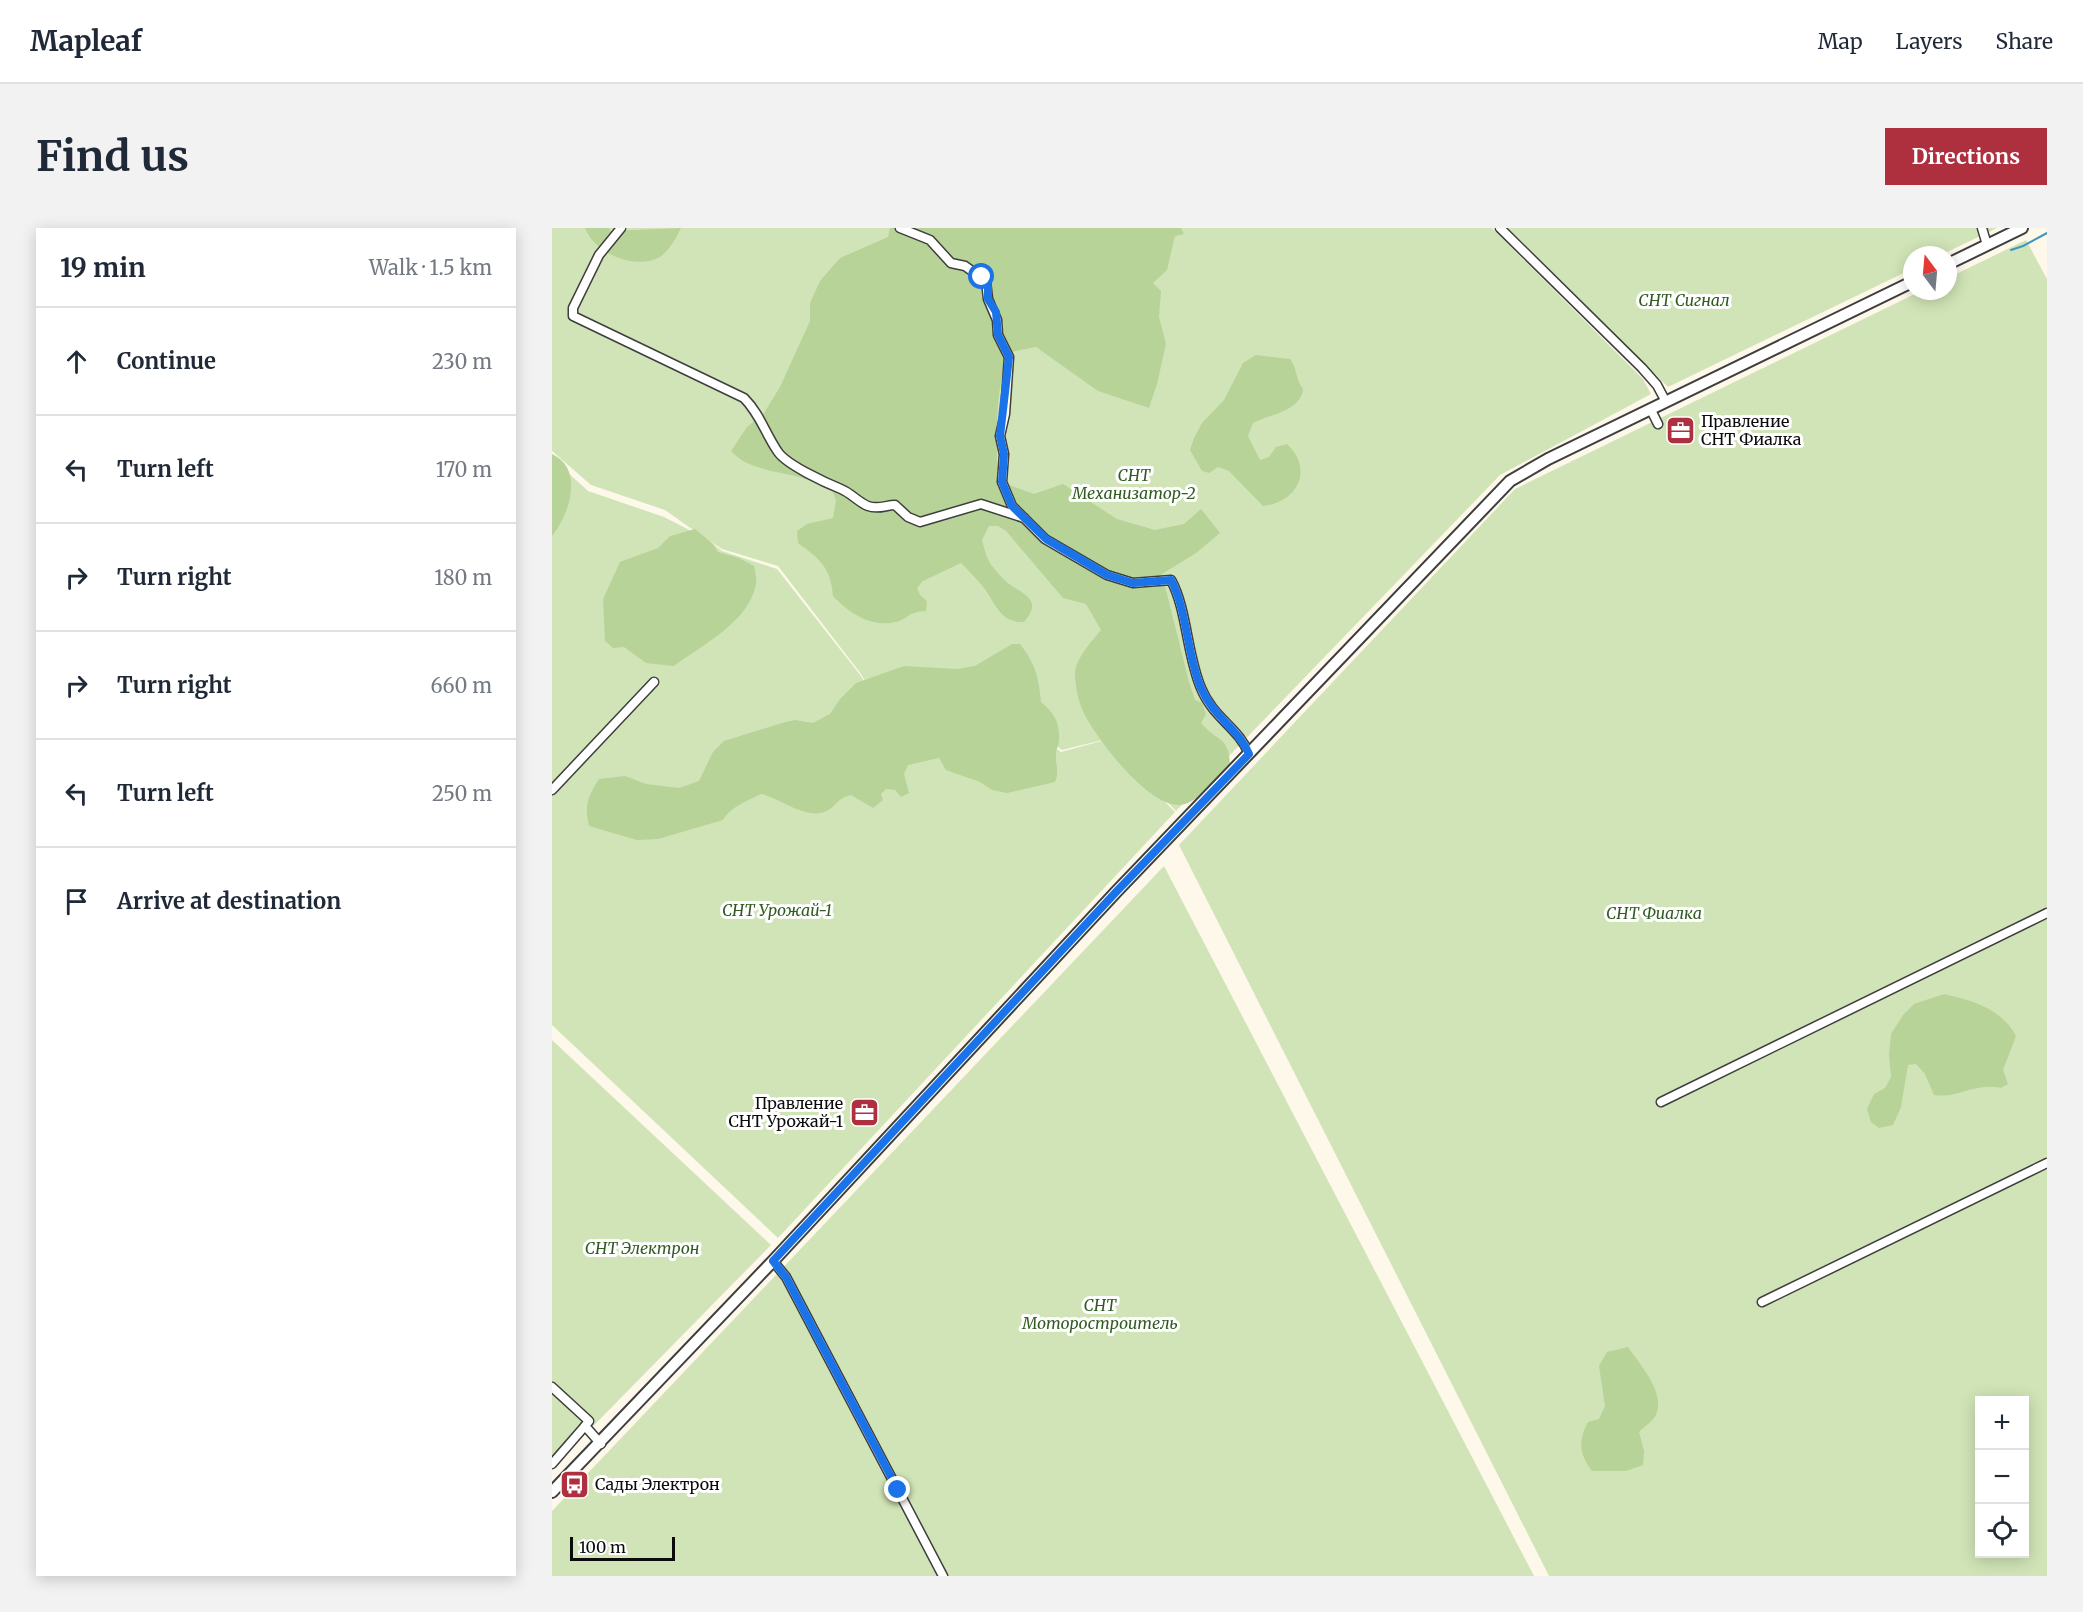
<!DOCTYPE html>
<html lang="en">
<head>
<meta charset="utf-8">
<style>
  body { margin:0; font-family:Merriweather,serif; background:#f2f2f3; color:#1f2937 }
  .controls { position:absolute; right:18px; bottom:18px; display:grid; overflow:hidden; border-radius:0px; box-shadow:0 3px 15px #0003 }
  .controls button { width:54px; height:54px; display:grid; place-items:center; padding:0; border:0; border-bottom:2px solid #e0e1e3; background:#fff; color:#1f2937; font:30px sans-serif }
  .compass { position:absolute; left:1351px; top:18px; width:54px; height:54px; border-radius:50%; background:#fff; box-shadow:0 3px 15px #0003; rotate:344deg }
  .scale { position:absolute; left:18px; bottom:15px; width:105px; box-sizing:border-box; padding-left:6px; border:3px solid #0b0b0b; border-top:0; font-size:16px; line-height:21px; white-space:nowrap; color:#0b0b0b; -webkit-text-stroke:4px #fff; paint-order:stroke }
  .stop { position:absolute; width:18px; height:18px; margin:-14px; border:4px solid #1a73e8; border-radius:50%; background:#fff }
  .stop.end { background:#1a73e8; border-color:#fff; box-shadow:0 2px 6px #0008 }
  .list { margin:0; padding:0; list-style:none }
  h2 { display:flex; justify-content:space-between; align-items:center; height:78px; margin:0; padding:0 24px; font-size:26px }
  h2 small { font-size:20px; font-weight:400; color:#747a83 }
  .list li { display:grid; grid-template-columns:39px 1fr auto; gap:18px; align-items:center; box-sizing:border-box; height:108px; padding:0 24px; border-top:2px solid #e0e1e3 }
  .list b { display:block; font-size:22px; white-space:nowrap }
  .list em { font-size:20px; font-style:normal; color:#747a83 }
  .icon { flex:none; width:33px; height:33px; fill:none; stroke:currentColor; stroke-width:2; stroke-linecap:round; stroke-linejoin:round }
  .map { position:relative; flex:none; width:1495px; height:1348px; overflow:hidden; border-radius:0px }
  header { display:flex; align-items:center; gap:36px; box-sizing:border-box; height:84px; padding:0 30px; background:#fff; border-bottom:2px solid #e0e1e3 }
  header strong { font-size:28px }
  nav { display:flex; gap:33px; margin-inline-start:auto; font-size:21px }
  .intro { display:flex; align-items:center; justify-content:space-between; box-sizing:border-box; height:144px; padding:0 36px }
  h1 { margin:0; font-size:42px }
  .button { padding:15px 27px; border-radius:0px; background:#ae2f3e; color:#fff; font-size:21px; font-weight:700 }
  main { display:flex; gap:36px; padding:0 36px }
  aside { flex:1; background:#fff; border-radius:0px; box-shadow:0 3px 15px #0003 }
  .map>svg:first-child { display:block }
</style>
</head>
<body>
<header>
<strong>Mapleaf</strong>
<nav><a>Map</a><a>Layers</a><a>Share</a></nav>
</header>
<div class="intro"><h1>Find us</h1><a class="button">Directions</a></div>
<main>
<aside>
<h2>19 min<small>Walk · 1.5 km</small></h2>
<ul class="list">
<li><svg class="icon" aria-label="ahead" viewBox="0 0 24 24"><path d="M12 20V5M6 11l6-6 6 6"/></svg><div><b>Continue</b></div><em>230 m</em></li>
<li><svg class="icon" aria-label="left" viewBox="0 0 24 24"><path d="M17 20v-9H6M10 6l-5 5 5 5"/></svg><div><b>Turn left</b></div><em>170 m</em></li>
<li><svg class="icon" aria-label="right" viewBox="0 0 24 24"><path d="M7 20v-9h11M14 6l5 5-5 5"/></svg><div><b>Turn right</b></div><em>180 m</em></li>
<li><svg class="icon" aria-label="right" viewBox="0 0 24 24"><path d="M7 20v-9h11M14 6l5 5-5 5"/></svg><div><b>Turn right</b></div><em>660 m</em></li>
<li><svg class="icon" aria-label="left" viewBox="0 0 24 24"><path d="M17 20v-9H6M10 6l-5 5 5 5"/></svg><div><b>Turn left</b></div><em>250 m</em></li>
<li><svg class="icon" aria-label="arrive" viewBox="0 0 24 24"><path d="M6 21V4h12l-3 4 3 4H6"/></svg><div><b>Arrive at destination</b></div></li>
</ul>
</aside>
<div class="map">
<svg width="1495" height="1348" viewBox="0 0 1495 1348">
  <rect width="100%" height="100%" fill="#fdf8ea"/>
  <!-- green -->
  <g fill="#d1e4b7" fill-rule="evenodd">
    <polygon points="0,0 940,0 1091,151 1099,166 948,247 624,583 555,511 510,522 481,502 326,476 309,446 226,338 170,321 156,312 170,323 225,341 309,448 325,477 480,503 509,524 553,512 623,584 226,1010 0,797 0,230 36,263 112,289 151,309 113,282 39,257 0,223"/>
    <polygon points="956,0 1445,0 1389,27 1360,27 1360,41 1116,159"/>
    <path d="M1474 12 1495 51V1348H997L627 617 963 261 1369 63H1396V50ZM1428 1172H1472V1326H1428Z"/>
    <polygon points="612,638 982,1348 0,1348 0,1283"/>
    <polygon points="0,812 219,1017 0,1240"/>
  </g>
  <!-- forest -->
  <g fill="#b7d398">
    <path d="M33 0H57L58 3 129 0C124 10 117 24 106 30 80 42 42 24 33 0Z"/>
    <path d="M338 0H629L632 6 623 8 615 42 601 55 609 63 607 89 614 116 605 156 597 180 546 163 484 119 459 124C442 156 445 208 445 244L457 257 482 266 511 256 565 291 603 302 632 296 649 281 668 305 644 325 610 346 637 454 643 472 650 475 654 486 649 495C665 514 677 508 678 536 665 550 651 570 633 576 601 587 541 507 530 481 526 471 523 456 523 445 524 430 540 413 549 402L534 376 511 370 454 303 446 298H437L430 312C432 319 434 329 438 335 442 341 451 351 457 356 473 367 491 373 472 394 448 395 444 376 432 360 425 351 417 343 409 335L371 353 365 360 368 367 375 373 374 383C355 384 358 390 344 394 319 400 297 385 281 368 279 340 268 331 246 315L245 303 255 296 281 290 284 273 281 264C271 259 261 253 250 250 228 243 195 242 179 223L195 199 212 185 228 159 258 93V75L268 53 288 30 336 9Z"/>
    <path d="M704 127 738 131C745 139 743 150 751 161 749 183 719 186 701 195L696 208 708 232 717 229 724 219 735 216C762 241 746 274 711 278L677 243 666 239 657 245 650 243 638 222 642 210 650 195 672 172 691 135Z"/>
    <path d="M0 226C33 241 17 287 0 308Z"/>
    <path d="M143 301 161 316 166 324 187 330 202 338C203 343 205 351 204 356 197 394 150 417 122 438L94 435 72 419 61 420 53 413 51 371 68 334 106 320 118 308Z"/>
    <path d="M460 416H468C483 435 487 450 489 474 502 485 508 494 507 512 507 517 504 521 504 526 503 538 508 542 503 554L455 565 440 562 428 554 394 542 387 530 356 537 352 546 357 565 349 569 343 562 334 561 329 566 331 572 321 580 299 567C284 570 283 581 272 584 253 591 228 570 209 566 196 573 179 578 171 592L106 611 85 612 37 598C32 578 36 568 47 551L73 548 94 556 127 560 147 553 161 524 172 513 230 495 243 492 261 495 278 486 288 471 304 455 352 438 405 441 423 438Z"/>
    <path d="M1392 766C1421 773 1449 780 1464 808L1451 842 1456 856 1449 860C1421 854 1407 871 1382 867L1373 846 1364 836 1356 837 1349 879 1341 897 1327 900 1319 894 1315 881 1322 866 1333 860 1339 849 1337 827 1339 806 1351 787 1362 776Z"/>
    <path d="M1076 1119C1087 1136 1114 1164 1104 1187 1101 1193 1092 1199 1087 1204L1092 1223 1091 1237 1074 1243H1040C1027 1225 1026 1213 1036 1194L1047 1191 1053 1178 1047 1138 1055 1124Z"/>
  </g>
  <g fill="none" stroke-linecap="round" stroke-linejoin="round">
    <!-- stream -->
    <polyline stroke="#4096c1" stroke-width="2" points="1459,22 1471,18 1495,5"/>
    <defs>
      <g id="minor">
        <path d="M69 0 47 27 21 80V88L192 170C208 186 213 205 226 224 235 237 274 255 289 261 299 265 306 274 316 278 326 282 334 277 343 277L356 289 368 294 429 276 472 290"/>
        <path d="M348 0 378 12 399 35 413 38 434 53 436 71 445 92 446 107 457 129 453 186 448 208 452 226 450 254 460 278 493 311 555 347 581 355 619 352C635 381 635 428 649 460 661 490 687 500 697 526"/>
        <polyline points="948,0 1090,140 1105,157 1114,174"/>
        <polyline points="1430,0 1435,17"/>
        <polyline points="1099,182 1106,196"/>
        <polyline points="0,562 102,454"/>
        <polyline points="1109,874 1495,685"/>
        <polyline points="221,1033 234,1049 391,1348"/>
        <polyline points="1210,1074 1495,935"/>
        <polyline points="0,1159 37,1193 33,1198 49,1216"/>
        <polyline points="0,1236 33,1198"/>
      </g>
      <g id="tertiary">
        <polyline points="1396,36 1470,0"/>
        <polyline points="0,1264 221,1033 564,664 958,253 996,231 1360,54"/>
      </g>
    </defs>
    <!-- minor casing -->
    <use href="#minor" stroke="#3e3e3e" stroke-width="11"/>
    <!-- tertiary casing -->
    <use href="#tertiary" stroke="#3e3e3e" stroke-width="14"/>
    <!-- minor -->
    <use href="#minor" stroke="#fff" stroke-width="8"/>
    <!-- tertiary -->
    <use href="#tertiary" stroke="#fff" stroke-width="10"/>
  </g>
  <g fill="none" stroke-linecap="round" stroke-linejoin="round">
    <!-- route -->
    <path stroke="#1a73e8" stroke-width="8" d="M346 1262 234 1049 221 1033 564 664 697 526C687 501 661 489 649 460 635 428 635 381 619 352L581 355 555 347 494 311 460 278 450 254 452 226 448 208 457 129 446 107 444 84 436 71V58L430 49"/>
  </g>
  <!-- icons -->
  <defs>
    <symbol id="office-square" viewBox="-11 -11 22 22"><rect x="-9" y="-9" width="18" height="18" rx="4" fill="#ae2f3e" stroke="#fff"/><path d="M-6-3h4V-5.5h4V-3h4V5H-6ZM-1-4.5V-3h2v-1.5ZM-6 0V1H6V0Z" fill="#fff"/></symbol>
    <symbol id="bus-square" viewBox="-11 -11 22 22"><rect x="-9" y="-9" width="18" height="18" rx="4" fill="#ae2f3e" stroke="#fff"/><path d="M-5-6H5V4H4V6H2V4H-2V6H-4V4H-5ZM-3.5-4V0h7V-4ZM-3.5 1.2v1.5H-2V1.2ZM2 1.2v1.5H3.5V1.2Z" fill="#fff"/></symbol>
  </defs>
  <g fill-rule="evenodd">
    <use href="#office-square" x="1112" y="186" width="33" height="33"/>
    <use href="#office-square" x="296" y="868" width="33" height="33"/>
    <use href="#bus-square" x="6" y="1240" width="33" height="33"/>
  </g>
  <g text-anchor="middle" stroke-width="6" stroke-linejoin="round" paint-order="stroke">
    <!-- park labels -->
    <g font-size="16" font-style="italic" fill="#315c21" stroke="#fff">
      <text x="1132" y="78">СНТ Сигнал</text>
      <text x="582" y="253">СНТ<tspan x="582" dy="18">Механизатор-2</tspan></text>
      <text x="225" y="688">СНТ Урожай-1</text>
      <text x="1102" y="691">СНТ Фиалка</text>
      <text x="90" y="1026">СНТ Электрон</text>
      <text x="548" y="1083">СНТ<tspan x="548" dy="18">Моторостроитель</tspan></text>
    </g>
    <!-- poi labels -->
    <g font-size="16" fill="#0b0b0b" stroke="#fff" text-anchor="start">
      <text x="1149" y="199">Правление<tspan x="1149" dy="18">СНТ Фиалка</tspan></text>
      <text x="291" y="881" text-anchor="end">Правление<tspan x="291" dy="18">СНТ Урожай-1</tspan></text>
      <text x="43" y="1262">Сады Электрон</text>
    </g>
  </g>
</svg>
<div class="controls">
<button>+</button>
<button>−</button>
<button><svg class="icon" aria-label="locate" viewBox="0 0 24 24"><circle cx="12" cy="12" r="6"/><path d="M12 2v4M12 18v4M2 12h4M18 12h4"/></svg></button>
</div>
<svg class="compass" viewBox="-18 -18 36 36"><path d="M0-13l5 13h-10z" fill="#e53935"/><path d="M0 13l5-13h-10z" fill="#747a83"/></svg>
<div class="scale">100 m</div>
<div class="stop" style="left:430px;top:49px"></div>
<div class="stop end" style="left:346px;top:1262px"></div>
</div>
</main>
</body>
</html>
